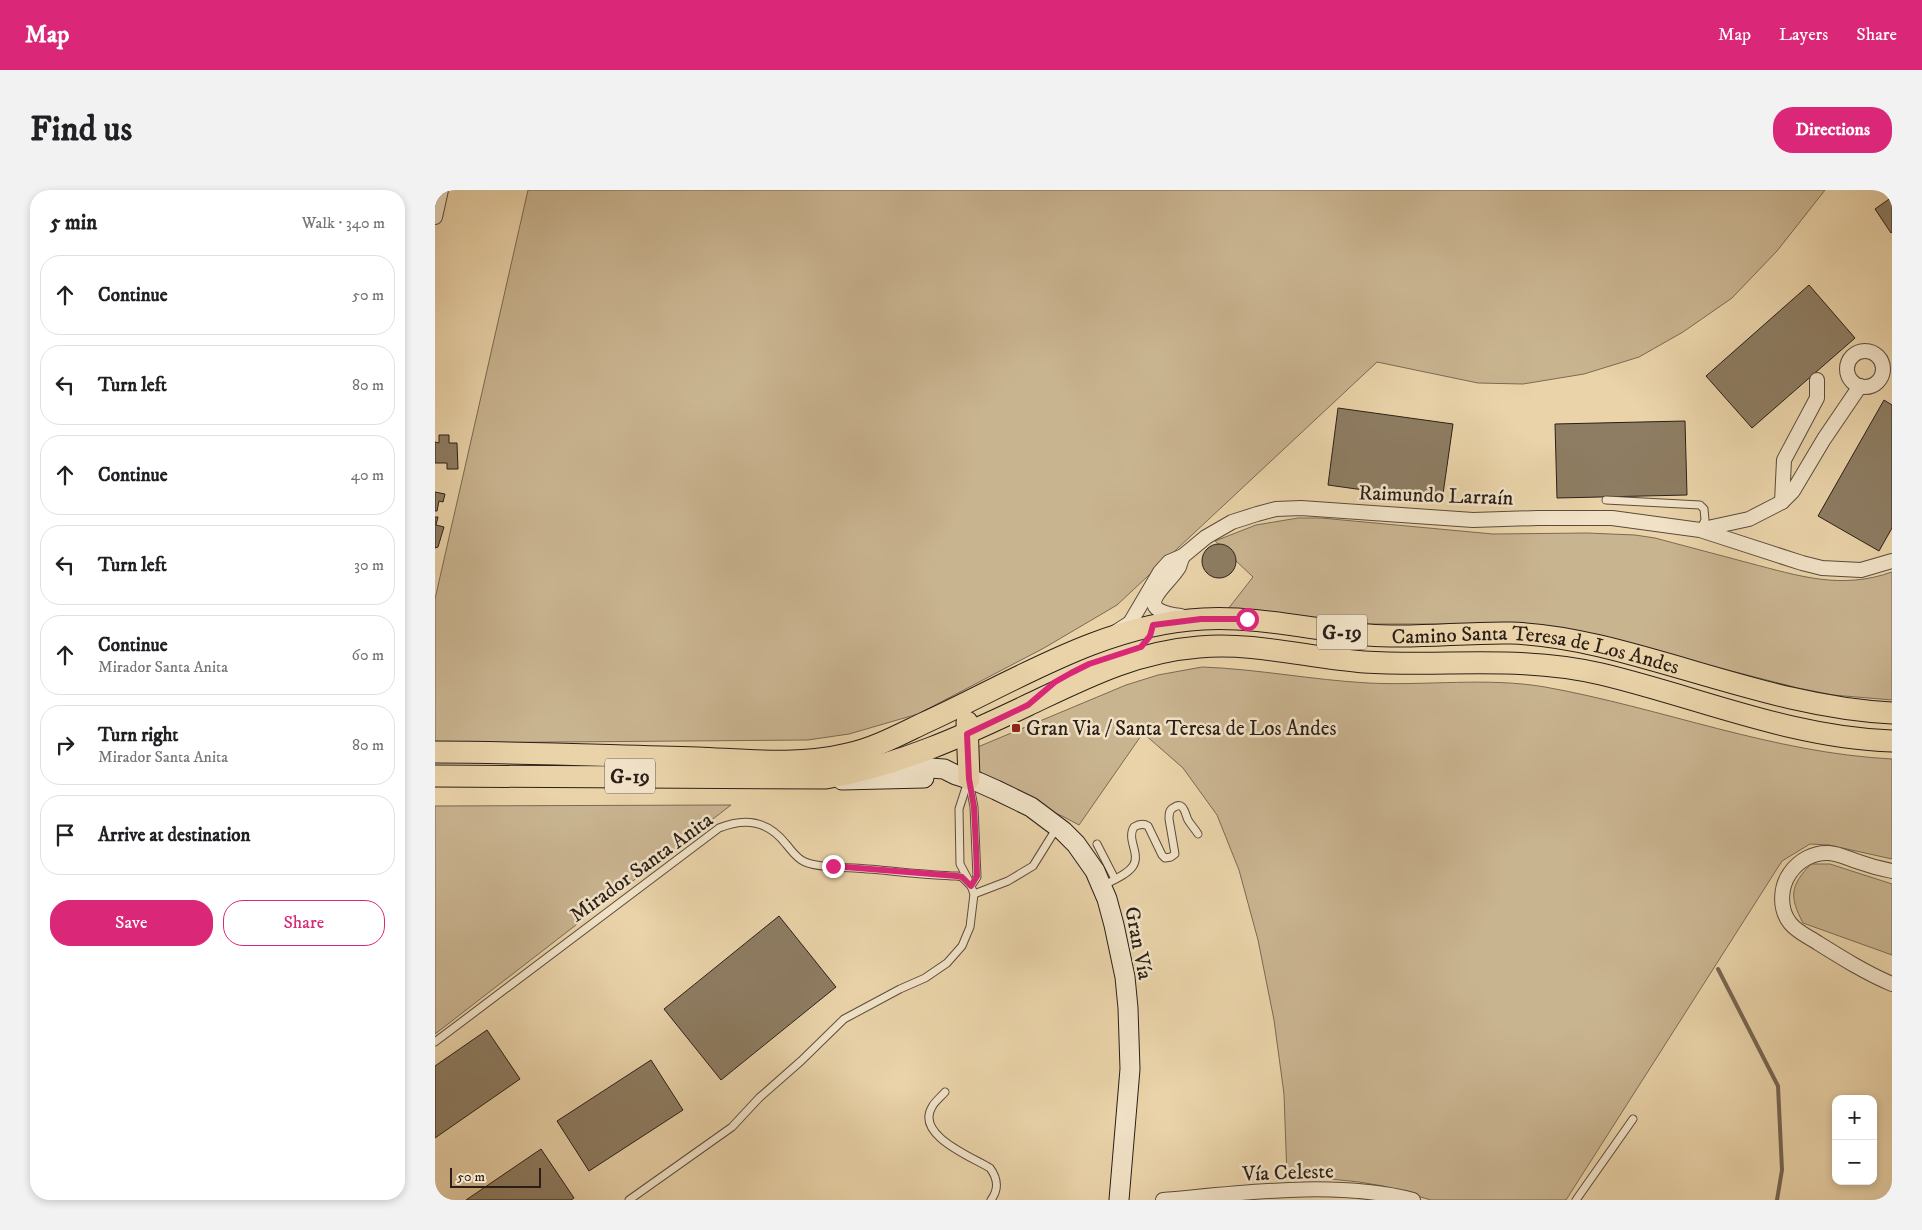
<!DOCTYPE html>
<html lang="en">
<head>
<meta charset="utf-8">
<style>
  body { margin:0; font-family:"IM FELL DW Pica",serif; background:#f2f2f2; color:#202124 }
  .controls { position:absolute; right:15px; bottom:15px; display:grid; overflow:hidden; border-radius:10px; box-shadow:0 2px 8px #0003 }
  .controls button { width:45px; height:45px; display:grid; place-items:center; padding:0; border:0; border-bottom:1px solid #e0e0e0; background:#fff; color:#202124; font:25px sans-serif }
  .scale { position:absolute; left:15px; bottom:12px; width:91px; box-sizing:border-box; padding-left:5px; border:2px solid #2a1f18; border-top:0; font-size:14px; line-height:18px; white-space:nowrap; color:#2a1f18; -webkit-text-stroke:4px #f1e2c7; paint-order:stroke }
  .stop { position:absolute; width:15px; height:15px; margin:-11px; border:4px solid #db2777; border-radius:50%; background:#fff }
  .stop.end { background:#db2777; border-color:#fff; box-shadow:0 1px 5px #0008 }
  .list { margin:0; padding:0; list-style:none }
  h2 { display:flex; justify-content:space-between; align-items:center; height:65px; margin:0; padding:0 20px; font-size:21px }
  h2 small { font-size:16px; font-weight:400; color:#757577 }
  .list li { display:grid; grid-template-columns:32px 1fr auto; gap:15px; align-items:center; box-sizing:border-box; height:80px; margin:0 10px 10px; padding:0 10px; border:1px solid #e0e0e0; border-radius:20px }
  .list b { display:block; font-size:19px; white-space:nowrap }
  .list p { margin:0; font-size:16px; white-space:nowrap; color:#757577 }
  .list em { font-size:16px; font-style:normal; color:#757577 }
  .actions { display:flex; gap:10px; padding:15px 20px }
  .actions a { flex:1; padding:11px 0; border:1px solid #db2777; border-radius:20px; text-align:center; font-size:18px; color:#db2777 }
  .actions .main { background:#db2777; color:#fff }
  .icon { flex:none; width:28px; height:28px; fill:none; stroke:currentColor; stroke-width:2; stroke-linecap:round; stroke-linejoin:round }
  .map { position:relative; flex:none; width:1457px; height:1010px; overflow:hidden; border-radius:20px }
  header { display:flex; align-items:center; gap:30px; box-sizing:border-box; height:70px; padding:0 25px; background:#db2777; color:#fff }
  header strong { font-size:24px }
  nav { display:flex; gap:28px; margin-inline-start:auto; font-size:18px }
  .intro { display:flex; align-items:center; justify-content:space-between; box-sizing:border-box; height:120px; padding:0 30px }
  h1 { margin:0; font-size:35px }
  .button { padding:12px 22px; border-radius:20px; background:#db2777; color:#fff; font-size:18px; font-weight:700 }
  main { display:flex; gap:30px; padding:0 30px }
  aside { flex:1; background:#fff; border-radius:20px; box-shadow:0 2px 8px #0003 }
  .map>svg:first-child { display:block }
</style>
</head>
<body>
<header>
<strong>Map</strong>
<nav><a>Map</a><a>Layers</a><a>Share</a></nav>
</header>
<div class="intro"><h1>Find us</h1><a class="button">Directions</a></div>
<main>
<aside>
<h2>5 min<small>Walk · 340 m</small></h2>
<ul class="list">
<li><svg class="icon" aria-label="ahead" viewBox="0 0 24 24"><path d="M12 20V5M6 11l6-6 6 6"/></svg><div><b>Continue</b></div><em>50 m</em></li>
<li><svg class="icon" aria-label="left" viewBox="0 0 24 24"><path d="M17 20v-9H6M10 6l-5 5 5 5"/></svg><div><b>Turn left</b></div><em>80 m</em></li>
<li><svg class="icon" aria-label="ahead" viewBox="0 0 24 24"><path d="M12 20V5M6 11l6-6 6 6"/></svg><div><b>Continue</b></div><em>40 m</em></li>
<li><svg class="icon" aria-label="left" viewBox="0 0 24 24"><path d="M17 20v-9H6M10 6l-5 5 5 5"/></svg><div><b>Turn left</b></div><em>30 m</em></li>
<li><svg class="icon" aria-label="ahead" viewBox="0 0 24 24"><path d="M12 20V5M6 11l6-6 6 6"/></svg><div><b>Continue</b><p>Mirador Santa Anita</p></div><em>60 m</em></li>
<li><svg class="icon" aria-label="right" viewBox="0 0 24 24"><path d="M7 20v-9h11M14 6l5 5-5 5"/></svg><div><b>Turn right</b><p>Mirador Santa Anita</p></div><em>80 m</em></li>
<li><svg class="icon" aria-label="arrive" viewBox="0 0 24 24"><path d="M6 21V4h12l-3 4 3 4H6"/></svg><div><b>Arrive at destination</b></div></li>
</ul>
<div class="actions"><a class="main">Save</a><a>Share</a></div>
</aside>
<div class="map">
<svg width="1457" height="1010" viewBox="0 0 1457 1010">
  <rect width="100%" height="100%" fill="#ead3a9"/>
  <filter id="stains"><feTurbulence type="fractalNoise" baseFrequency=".004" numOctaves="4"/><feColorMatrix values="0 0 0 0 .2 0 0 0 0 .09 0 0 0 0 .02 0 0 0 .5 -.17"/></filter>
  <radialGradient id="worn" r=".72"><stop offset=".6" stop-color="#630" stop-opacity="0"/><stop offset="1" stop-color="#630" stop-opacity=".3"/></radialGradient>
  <!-- green -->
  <g fill="#c9b490" stroke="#7a6a54">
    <polygon points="93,0 1390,0 1342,61 1297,108 1248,142 1204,167 1149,184 1088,194 1043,193 942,172 682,415 609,458 483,524 414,544 373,550 0,553 0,409"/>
    <path d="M863 328H886L1058 344 1152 343 1200 345 1220 348C1251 356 1283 365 1314 373 1364 386 1406 400 1457 382V510L1398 505 1363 498 1167 448 1030 434H935L793 419 818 387 780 351 821 335Z"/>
    <path d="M767 477C823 479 877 490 933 493 991 496 1052 487 1110 497 1227 518 1338 563 1457 569V669L1394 655 1375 654 1347 671 1131 1010H996L948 996 924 992 876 987H852L849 904 839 830 823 750 804 680 782 625 748 578 708 543 644 635 627 626 538 590V559L691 495 723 485Z"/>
    <polygon points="296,615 0,844 0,616"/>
    <path d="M1376 674H1395L1457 694V765L1368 733C1354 706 1355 696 1376 674Z"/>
  </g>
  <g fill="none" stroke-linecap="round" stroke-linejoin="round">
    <!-- stream -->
    <polyline stroke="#766652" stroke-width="4" points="1283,779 1343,896 1347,980 1342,1010"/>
  </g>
  <!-- building -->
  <g fill="#8e7d63" stroke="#2a1f18">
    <polygon points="1457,7 1457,42 1456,43 1440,19"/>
    <polygon points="1374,95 1420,148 1317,238 1271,186"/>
    <polygon points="1449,210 1457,215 1457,338 1444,361 1383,326"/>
    <polygon points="903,218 1018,234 1007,311 893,295"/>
    <polygon points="1250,231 1252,305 1122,308 1120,234"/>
    <polygon points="4,245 14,245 14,253 22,253 23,279 12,279 12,273 0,273 0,252 4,253"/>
    <polygon points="0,302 10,304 8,312 4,311 2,321 0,321"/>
    <polygon points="0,327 3,327 1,335 9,337 3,357 0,358"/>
    <circle cx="784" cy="371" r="17"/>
    <polygon points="344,726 401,797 286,890 229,819"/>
    <polygon points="52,840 85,889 0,948 0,876"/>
    <polygon points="216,870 248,920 154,981 122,931"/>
    <polygon points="106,959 139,1008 136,1010 31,1010"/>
  </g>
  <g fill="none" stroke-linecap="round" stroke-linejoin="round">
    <defs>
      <g id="service">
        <polyline points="1171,310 1265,315 1269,319 1270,330 1265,340"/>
        <polyline points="534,591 539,617 542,687 536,696"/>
        <polyline points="662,654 680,689"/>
        <polyline points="533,689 525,674 524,619 533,591"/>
        <path d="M667 696C676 691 692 685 698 676 706 664 691 649 699 637 704 634 708 633 713 636L727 665 730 668 736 667 740 664 734 629C734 624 734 620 738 618 749 610 750 624 753 630 756 635 760 639 763 644"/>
        <polyline points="539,704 573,691 598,676 621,639"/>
        <path d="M0 852 284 638C311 627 333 631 351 654 357 661 362 669 370 672 385 678 404 677 419 678 453 680 488 685 522 686L527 687 536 696 539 704 535 737 527 756 512 773 490 788 465 799 409 829 366 871 324 908 297 937 194 1010"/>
        <path d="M510 902C506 907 500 911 497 917 480 945 537 967 555 978 563 989 564 999 556 1010"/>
        <polyline points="1141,1010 1198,929"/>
      </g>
      <g id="minor">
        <polyline points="0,27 6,0"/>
        <circle cx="1430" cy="179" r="18"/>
        <polyline points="1347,312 1349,270 1382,208 1382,190"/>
        <polyline points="1268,339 1314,329 1347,312 1358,301 1389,249 1425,196"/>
        <path d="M746 426C693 420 733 396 744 377 745 374 746 370 748 366"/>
        <polyline points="681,442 695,433 725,382 734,372 748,366 771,347 797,332 822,324 841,319 866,318 1038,330 1103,328 1177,328 1265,340 1367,373 1387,378 1426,380 1457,371"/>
        <path d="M1457 681C1446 679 1435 676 1424 672 1414 669 1405 664 1394 663 1379 662 1364 670 1355 683 1345 697 1344 719 1355 733 1362 742 1374 747 1383 753 1407 768 1431 783 1457 794"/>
        <path d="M728 1010C807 1003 901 990 978 1010"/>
      </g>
      <g id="secondary">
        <polyline points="453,575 509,579 521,585 543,592 561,600 596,617 628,641 641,654 660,681 672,709 679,735 690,787 693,818 695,879 684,1010"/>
        <polyline points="407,590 489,588"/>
      </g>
      <g id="primary">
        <polyline points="532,532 534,589"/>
        <path id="s1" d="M0 562C88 562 175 566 263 568 312 570 364 576 413 564 440 558 464 545 489 533 579 492 667 434 768 429 824 426 878 440 933 445 980 449 1028 442 1076 443 1106 444 1135 449 1165 456 1262 479 1356 518 1457 523"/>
        <path d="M0 586 391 588C462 576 528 546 593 515 650 488 700 462 764 457 820 452 874 468 929 472 1010 477 1086 465 1166 484 1263 507 1357 548 1457 551"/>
      </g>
    </defs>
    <!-- service casing -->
    <use href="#service" stroke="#5a4c3c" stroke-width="9"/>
    <!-- minor casing -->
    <use href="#minor" stroke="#5a4c3c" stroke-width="16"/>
    <!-- secondary casing -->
    <use href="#secondary" stroke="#2a1f18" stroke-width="21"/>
    <!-- primary casing -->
    <use href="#primary" stroke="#2a1f18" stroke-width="23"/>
    <!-- service -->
    <use href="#service" stroke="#f1e2c7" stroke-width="7"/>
    <!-- minor -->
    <use href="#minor" stroke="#f1e2c7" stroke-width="14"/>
    <!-- secondary -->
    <use href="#secondary" stroke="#f1e2c7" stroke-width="19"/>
    <!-- primary -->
    <use href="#primary" stroke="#ead3a9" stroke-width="21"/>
  </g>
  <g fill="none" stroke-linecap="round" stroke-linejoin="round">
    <!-- route -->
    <polyline stroke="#db2777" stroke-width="6" points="398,676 522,686 527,687 536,696 542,686 541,657 539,617 534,589 532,544 593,515 620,492 636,483 654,474 706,457 715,446 718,435 766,429 812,429"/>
  </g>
  <!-- markers -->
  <rect fill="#8f2418" stroke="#f1e2c7" stroke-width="2" x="576" y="533" width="10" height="10" rx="2.5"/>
  <g text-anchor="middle" stroke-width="5" stroke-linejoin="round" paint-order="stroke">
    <!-- shield labels -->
    <g fill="#f1e2c7" stroke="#665a4c" stroke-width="1">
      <rect x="882" y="424.5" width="50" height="35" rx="4"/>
      <rect x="170" y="568.5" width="50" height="35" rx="4"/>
    </g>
    <g font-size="20" font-weight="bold" fill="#2a1f18">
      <text x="907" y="449">G-19</text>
      <text x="195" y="593">G-19</text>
    </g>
    <!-- street labels -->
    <g font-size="21" fill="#2a1f18" stroke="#f1e2c7">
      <text transform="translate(1001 305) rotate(2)" y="7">Raimundo Larraín</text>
      <text dy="7" stroke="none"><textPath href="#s1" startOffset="1131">Camino Santa Teresa de Los Andes</textPath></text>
      <text transform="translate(206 677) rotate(-36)" y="7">Mirador Santa Anita</text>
      <text transform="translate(704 753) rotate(79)" y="7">Gran Vía</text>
      <text transform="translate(853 982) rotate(-2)" y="7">Vía Celeste</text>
    </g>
    <!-- poi labels -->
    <g font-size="21" fill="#2a1f18" stroke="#f1e2c7" text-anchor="start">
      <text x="591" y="545">Gran Via / Santa Teresa de Los Andes</text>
    </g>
  </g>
  <rect width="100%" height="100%" filter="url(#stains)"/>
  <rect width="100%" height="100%" fill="url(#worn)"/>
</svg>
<div class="controls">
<button>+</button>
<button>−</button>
</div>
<div class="scale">50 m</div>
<div class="stop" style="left:812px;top:429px"></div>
<div class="stop end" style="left:398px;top:676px"></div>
</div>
</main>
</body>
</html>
